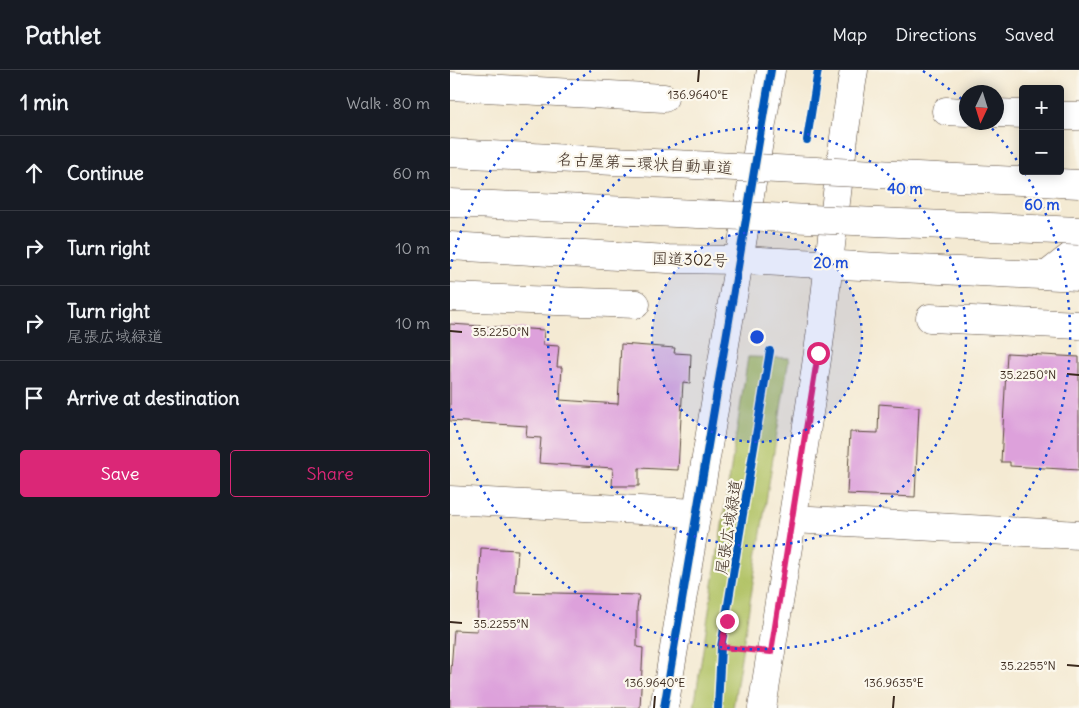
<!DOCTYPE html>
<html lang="en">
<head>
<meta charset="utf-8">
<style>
  body { margin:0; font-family:Delius,"Klee One",sans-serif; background:#20242c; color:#f1f3f6 }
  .controls { position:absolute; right:15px; top:15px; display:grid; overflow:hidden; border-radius:5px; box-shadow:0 2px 12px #0003 }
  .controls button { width:45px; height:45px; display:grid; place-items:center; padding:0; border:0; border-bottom:1px solid #363941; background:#171b24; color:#f1f3f6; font:25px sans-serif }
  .compass { position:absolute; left:509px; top:15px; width:45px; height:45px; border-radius:50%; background:#171b24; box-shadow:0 2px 12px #0003; rotate:184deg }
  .stop { position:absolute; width:15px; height:15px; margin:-11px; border:4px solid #db2777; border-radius:50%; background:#fff }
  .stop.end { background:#db2777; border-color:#fff; box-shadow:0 1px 5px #0008 }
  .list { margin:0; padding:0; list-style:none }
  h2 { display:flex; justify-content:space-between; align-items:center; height:65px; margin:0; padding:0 20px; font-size:21px }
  h2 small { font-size:16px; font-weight:400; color:#9ea1a6 }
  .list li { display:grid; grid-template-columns:32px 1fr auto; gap:15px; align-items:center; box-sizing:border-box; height:75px; padding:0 20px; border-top:1px solid #363941 }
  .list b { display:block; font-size:19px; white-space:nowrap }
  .list p { margin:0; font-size:16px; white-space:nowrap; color:#9ea1a6 }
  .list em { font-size:16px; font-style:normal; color:#9ea1a6 }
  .actions { display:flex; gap:10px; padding:15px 20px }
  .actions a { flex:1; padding:11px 0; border:1px solid #db2777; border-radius:5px; text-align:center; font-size:18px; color:#db2777 }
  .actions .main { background:#db2777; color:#fff }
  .icon { flex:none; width:28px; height:28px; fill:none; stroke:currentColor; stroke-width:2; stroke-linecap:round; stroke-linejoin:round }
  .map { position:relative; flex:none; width:629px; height:638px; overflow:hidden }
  header { display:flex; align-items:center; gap:30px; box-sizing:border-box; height:70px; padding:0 25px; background:#171b24; border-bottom:1px solid #363941 }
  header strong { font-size:24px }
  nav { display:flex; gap:28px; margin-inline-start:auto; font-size:18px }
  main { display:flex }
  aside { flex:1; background:#171b24 }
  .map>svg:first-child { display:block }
</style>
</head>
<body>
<header>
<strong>Pathlet</strong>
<nav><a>Map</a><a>Directions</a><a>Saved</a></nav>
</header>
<main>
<aside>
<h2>1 min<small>Walk · 80 m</small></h2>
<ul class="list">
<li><svg class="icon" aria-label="ahead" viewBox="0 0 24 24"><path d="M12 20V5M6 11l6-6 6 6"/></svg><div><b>Continue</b></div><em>60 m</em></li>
<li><svg class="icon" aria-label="right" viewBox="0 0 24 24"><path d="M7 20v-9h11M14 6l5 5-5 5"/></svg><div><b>Turn right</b></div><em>10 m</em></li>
<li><svg class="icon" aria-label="right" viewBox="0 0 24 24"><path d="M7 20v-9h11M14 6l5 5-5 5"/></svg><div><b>Turn right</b><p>尾張広域緑道</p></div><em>10 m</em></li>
<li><svg class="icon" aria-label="arrive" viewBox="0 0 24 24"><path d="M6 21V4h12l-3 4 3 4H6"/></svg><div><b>Arrive at destination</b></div></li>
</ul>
<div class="actions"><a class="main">Save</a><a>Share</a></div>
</aside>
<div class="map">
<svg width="629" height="638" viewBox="0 0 629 638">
  <rect width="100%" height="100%" fill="#fbf7ec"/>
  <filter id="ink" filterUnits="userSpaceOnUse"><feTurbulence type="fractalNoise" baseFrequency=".02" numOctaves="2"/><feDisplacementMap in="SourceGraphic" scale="10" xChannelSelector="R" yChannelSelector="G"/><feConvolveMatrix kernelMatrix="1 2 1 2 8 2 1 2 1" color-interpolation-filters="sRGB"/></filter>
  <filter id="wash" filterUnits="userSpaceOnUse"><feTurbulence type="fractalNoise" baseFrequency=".0096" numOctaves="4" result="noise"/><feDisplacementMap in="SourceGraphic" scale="20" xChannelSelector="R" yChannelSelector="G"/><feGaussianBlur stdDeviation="1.12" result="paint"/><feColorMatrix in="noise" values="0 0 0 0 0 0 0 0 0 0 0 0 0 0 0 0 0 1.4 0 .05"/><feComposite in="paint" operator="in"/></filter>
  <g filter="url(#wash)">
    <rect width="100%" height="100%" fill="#f4ead3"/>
    <!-- green -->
    <polygon fill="#b1c265" stroke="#767642" points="298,287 339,288 283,638 244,638"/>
    <g id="blocks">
      <!-- building -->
      <g fill="#dda1db">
        <polygon points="0,254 94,260 93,275 109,276 107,297 112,297 110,330 168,334 171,274 225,278 224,283 241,284 240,313 233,312 228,400 189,398 189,416 162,416 163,398 89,393 91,368 76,367 77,356 0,351"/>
        <polygon points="557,283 629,287 629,400 560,396 560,392 551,392"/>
        <polygon points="429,334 469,337 465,427 397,424 400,362 428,363"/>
        <polygon points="31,478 68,480 65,522 189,525 187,538 187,577 193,578 190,638 0,638 0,613 4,560 27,561"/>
      </g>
    </g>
  </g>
  <g filter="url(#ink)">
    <use href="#blocks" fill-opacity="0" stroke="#574739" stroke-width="1"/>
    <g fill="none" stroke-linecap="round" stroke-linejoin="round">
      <defs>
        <g id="minor">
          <polyline points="0,16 214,28"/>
          <polyline points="496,41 516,42"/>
          <polyline points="546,43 573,44"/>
          <polyline points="610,46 629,46"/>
          <polyline points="597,205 629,180"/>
          <polyline points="0,227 186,234"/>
          <polyline points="480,248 629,255"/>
          <polyline points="0,430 247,443"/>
          <polyline points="343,449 629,465"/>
          <polyline points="214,638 321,0"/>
          <path d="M312 638C331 519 351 401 368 282 381 188 388 94 404 0"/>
        </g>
        <polyline id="trunk" points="0,176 218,189 290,190 629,207"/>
      </defs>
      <!-- minor casing -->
      <use href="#minor" stroke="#574739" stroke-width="29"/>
      <!-- trunk casing -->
      <use href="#trunk" stroke="#574739" stroke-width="29"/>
      <!-- path -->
      <g stroke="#574739" stroke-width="3" stroke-dasharray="1 4" stroke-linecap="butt">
        <polyline points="357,69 368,0"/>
        <polyline points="257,576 288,579"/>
        <polyline points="268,638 271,577 320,281"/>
      </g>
      <!-- minor -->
      <use href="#minor" stroke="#fff" stroke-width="28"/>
      <!-- trunk -->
      <use href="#trunk" stroke="#fff" stroke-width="28"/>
      <defs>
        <g id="motorway-bridge">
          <polyline points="0,83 629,114"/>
          <polyline points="0,133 629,161"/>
        </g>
      </defs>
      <!-- motorway-bridge casing -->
      <use href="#motorway-bridge" stroke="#574739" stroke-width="29" stroke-linecap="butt"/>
      <!-- motorway-bridge -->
      <use href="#motorway-bridge" stroke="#fff" stroke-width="28"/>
      <defs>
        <g id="cycleway">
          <polyline points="357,70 368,0"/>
          <polyline points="214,638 321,0"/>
          <polyline points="268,638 271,577 320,281"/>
        </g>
      </defs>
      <!-- cycleway casing -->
      <use href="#cycleway" stroke="#fbf7ec" stroke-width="11"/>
      <!-- cycleway -->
      <use href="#cycleway" stroke="#0057b8" stroke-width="8"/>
    </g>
  </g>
  <g fill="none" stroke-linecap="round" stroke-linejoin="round" filter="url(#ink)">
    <!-- route -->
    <polyline stroke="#db2777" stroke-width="6" points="277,551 271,577 321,582 368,283"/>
  </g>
  <!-- ticks -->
  <path fill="none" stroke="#3b2a1e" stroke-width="2" d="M248 12 249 0M0 261 12 262M617 304 629 305M0 552 12 553M617 595 629 596M204 638 205 626M443 638 444 626"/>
  <!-- distance rings -->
  <circle cx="307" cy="267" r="105" fill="#1d4ed8" fill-opacity=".12"/>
  <g fill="none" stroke="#1d4ed8" stroke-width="2.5" stroke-dasharray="2.5 5">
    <circle cx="307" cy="267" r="105"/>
    <circle cx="307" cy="267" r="209"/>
    <path d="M0 199A314 314 0 0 1 141 1M473 1A314 314 0 0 1 515 32M537 53A314 314 0 0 1 572 98M575 103A314 314 0 1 1 0 335"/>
  </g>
  <g text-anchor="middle" stroke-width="4.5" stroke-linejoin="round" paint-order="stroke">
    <!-- street labels -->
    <g font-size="16" fill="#3b2a1e" stroke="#fbf7ec">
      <text transform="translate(195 93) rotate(3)" y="6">名古屋第二環状自動車道</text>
      <text transform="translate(240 189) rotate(2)" y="6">国道302号</text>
      <text transform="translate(278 457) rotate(-81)" y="6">尾張広域緑道</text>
    </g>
  </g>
  <g font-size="12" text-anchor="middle" fill="#3b2a1e" stroke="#fbf7ec" stroke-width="4.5" stroke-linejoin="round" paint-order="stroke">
    <text x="248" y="29">136.9640°E</text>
    <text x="51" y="266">35.2250°N</text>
    <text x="578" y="309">35.2250°N</text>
    <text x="51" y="558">35.2255°N</text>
    <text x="578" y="600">35.2255°N</text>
    <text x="205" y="617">136.9640°E</text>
    <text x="444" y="617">136.9635°E</text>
  </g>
  <circle cx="307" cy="267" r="8" fill="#1d4ed8" stroke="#fbf7ec" stroke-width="2.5"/>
  <g font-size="15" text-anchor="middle" font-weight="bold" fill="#1d4ed8" stroke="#fbf7ec" stroke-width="4.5" stroke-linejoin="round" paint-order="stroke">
    <text x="455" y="124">40 m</text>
    <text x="592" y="140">60 m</text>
    <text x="381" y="198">20 m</text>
  </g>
</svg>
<div class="controls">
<button>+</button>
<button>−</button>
</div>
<svg class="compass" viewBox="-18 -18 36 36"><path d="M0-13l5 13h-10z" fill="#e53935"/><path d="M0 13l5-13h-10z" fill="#9ea1a6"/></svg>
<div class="stop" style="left:368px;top:283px"></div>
<div class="stop end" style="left:277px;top:551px"></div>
</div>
</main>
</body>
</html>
